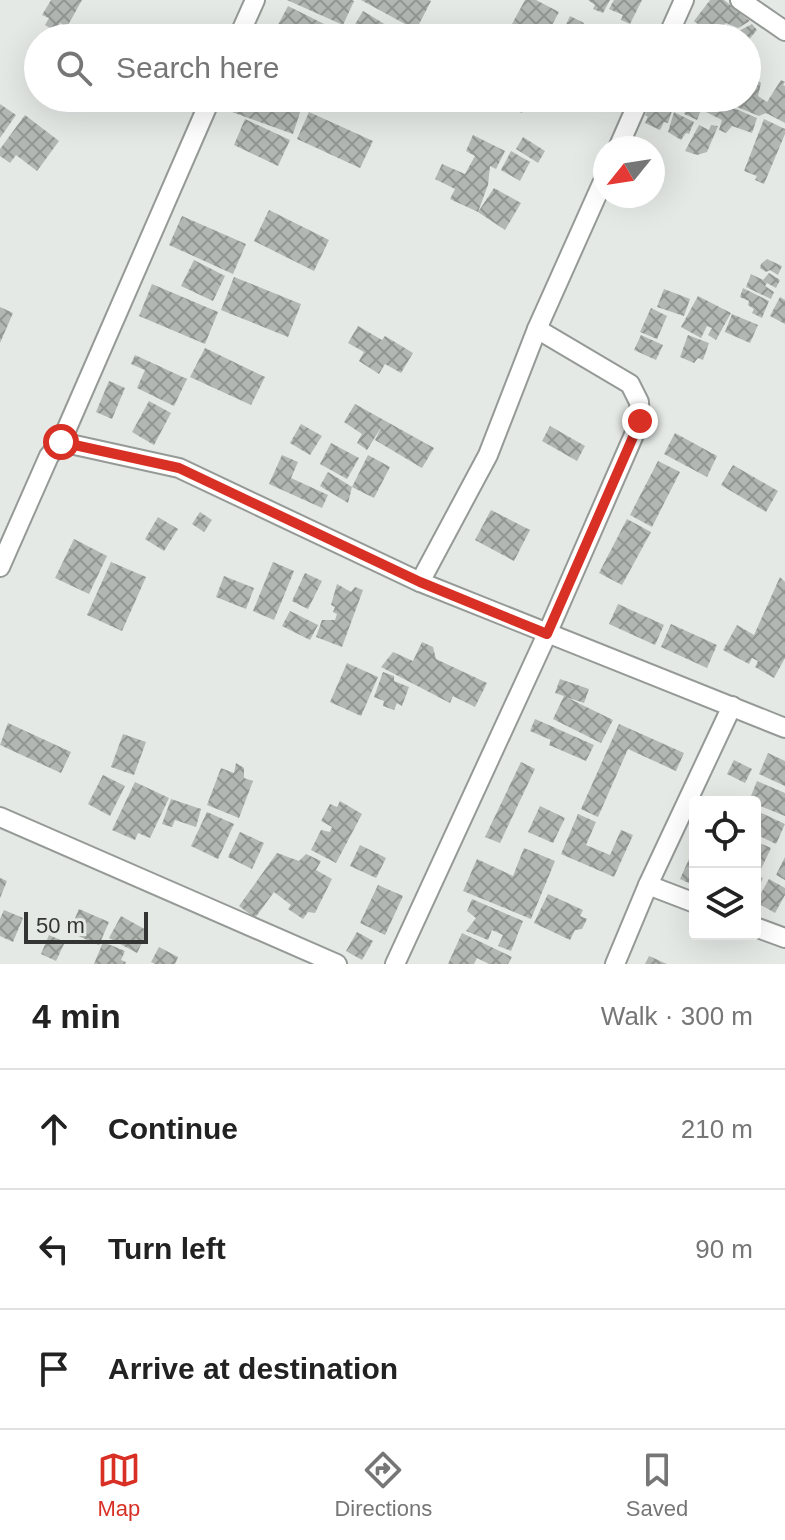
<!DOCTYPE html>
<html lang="en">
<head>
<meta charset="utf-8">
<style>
  body { margin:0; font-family:Arial,sans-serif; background:#f2f2f2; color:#222 }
  .controls { position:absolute; right:24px; bottom:24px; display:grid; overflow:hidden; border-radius:8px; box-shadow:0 8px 32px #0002 }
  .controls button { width:72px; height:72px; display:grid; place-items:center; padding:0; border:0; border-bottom:2px solid #e0e0e0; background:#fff; color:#222; font:40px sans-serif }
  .compass { position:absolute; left:593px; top:136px; width:72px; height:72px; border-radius:50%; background:#fff; box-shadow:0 8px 32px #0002; rotate:240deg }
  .scale { position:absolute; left:24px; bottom:20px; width:124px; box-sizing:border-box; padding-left:8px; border:4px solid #333534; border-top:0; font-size:22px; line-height:28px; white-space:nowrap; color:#333534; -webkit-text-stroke:6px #e4e9e6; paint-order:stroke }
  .stop { position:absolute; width:24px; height:24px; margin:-18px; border:6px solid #d93025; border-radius:50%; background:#fff }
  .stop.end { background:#d93025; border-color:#fff; box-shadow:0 2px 8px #0008 }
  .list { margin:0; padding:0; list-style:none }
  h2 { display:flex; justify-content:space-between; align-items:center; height:104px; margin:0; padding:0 32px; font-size:34px }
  h2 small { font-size:26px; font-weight:400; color:#767676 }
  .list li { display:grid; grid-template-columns:52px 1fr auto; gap:24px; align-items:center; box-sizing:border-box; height:120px; padding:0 32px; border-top:2px solid #e0e0e0 }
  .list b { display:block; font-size:30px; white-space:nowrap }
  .list em { font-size:26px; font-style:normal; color:#767676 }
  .icon { flex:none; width:44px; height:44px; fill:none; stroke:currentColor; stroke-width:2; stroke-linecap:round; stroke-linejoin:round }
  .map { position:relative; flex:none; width:785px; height:964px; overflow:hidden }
  .search { position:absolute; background:#fff; box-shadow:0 8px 32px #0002; left:24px; right:24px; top:24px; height:88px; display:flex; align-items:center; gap:20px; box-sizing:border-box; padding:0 28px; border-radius:44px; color:#767676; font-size:30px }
  .sheet { height:464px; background:#fff }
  nav { display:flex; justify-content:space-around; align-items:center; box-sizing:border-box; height:112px; border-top:2px solid #e0e0e0; background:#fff; font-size:22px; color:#767676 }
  nav a { display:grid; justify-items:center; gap:4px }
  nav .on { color:#d93025 }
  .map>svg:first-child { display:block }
</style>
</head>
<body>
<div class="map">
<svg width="785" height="964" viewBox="0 0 785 964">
  <defs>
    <pattern id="building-cross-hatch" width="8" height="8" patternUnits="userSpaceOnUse" patternTransform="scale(2)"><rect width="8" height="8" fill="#b2b7b4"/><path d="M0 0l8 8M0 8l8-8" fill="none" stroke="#919693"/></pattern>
  </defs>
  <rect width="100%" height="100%" fill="#e4e9e6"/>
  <!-- building -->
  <g fill="url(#building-cross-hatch)">
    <polygon points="51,0 82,0 67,27 60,23 55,31 45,25 49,18 42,15"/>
    <polygon points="287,0 352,0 354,1 343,25"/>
    <polygon points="361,0 429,0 431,1 416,30"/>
    <polygon points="525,0 536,0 559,12 545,38 540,38 512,24"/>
    <polygon points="588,0 610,0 603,13 593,9 595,5"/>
    <polygon points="614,0 642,0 630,24 621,20 623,15 609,9"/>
    <polygon points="710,0 724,0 750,21 738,28 726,23 723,26 718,24 710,34 694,21"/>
    <polygon points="288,6 340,32 337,38 271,38"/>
    <polygon points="363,11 391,28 390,38 373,38 354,26"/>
    <polygon points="570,16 584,23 576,38 560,38"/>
    <polygon points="752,24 757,30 747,42 747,38 713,38 720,27 723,29 727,25 737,32"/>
    <polygon points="344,30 359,38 340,38"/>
    <polygon points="602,30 621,38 604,38 599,36"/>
    <polygon points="692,30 706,38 688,38"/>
    <polygon points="751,75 761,83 758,96 767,102 781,80 785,82 783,85 785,86 785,123 766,113 759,116 737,107 741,98 747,98 747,85"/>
    <polygon points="237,98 288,98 303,103 293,134 232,112"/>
    <polygon points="511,98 529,98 522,113 507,107"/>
    <polygon points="649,98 674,98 669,107"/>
    <polygon points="693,98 704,102 697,120 684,114"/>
    <polygon points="710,98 757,118 752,133 732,126 726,133 719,130 722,120 704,111"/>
    <polygon points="652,102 672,111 668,123 664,122 660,130 645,123 648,117 645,115"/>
    <polygon points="0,104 16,115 0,138"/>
    <polygon points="309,112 373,141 360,168 297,139"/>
    <polygon points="674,112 694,122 689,134 686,133 681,140 668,132"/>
    <polygon points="25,115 59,141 37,171 16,155 10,163 0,156 0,149"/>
    <polygon points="245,119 290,140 278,166 234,145"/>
    <polygon points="764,119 785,129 785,134 764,184 755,180 757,176 744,171"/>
    <polygon points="699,125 709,130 711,125 718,126 707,152 697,155 685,151"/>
    <polygon points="473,135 505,151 496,169 490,166 488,185 478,212 494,188 521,203 505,230 478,212 450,199 455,189 435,179 442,164 465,174 475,156 466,151"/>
    <polygon points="523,137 545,151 538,163 516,149"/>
    <polygon points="511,151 530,162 520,181 501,170"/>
    <polygon points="269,210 329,240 314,271 254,241"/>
    <polygon points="182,216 246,244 233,274 169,245"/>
    <polygon points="767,259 782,266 778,275 770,270 766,272 760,268 761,264"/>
    <polygon points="194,260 225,276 213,301 181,286"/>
    <polygon points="769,273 780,280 776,288 767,283 765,286 774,292 771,299 746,287 751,274 763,280"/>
    <polygon points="234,277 301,304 288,337 221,310"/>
    <polygon points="152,284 218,312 205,344 139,316"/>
    <polygon points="743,288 769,301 762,318 752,313 754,309 748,305 749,301 740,297"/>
    <polygon points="664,289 690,299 684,316 657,307"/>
    <polygon points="698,296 731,313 716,340 708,335 712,328 707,326 701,338 681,327"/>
    <polygon points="780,297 785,300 785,324 770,316"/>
    <polygon points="0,307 13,313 0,343"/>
    <polygon points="651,308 667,316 657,339 640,332"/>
    <polygon points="732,314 758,325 750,343 725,332"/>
    <polygon points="358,326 382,340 385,336 413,353 401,373 385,364 379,374 359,361 364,352 348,343"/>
    <polygon points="641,335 663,345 656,360 634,350"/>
    <polygon points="688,335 709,343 703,360 698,358 694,363 680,357"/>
    <polygon points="205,348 265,377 251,405 190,377"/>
    <polygon points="135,355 187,379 174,406 137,388 145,370 131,364"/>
    <polygon points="109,381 125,388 112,419 96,412"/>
    <polygon points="149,401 171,413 154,445 132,432"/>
    <polygon points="355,404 434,448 422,468 375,440 382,426 367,450 357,443 362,434 344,422"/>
    <polygon points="301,424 322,436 310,455 290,443"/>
    <polygon points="550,426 585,446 577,461 542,441"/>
    <polygon points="675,433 717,456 707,477 664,454"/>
    <polygon points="331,443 359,458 347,479 320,464"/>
    <polygon points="282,455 298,462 291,478 328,495 322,508 269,484"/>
    <polygon points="368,455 390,467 374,498 352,487"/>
    <polygon points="658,461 680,472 652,527 630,515"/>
    <polygon points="733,465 778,491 766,512 721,485"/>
    <polygon points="328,472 352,487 348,503 320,486"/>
    <polygon points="491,510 530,530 514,561 475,540"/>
    <polygon points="200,512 212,520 204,532 192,524"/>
    <polygon points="158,517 178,529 164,551 145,539"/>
    <polygon points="627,519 651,532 622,585 599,573"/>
    <polygon points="74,539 107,556 89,594 55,578"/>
    <polygon points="111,562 146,577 122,631 87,615"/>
    <polygon points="273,562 294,571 274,620 253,611"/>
    <polygon points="305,573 322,581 308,609 292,601"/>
    <polygon points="224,576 254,588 246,609 216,597"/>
    <polygon points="780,577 785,582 785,658 774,678 755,667 758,661 752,658 749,664 723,650 737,625 754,635"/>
    <polygon points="337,584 351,592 355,587 363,590 342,647 316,637 322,620 335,620 337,614 333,612 335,607 331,605"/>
    <polygon points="618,604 664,625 655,645 609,624"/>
    <polygon points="290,611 318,625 310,640 282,626"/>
    <polygon points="671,624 717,645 707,668 661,647"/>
    <polygon points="422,642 433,647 436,659 487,683 475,707 453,696 450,703 381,667 393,652 413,661"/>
    <polygon points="347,663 378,677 361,716 330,702"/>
    <polygon points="383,672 394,676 394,681 409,687 402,706 397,703 394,710 383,706 384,701 374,697"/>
    <polygon points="560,679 589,689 584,703 566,697 613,720 601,743 553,719 564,696 555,693"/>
    <polygon points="535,719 594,745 586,761 549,745 551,740 530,731"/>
    <polygon points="8,723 71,752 61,773 0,745"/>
    <polygon points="619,724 684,753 676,771 628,749 598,817 581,809"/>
    <polygon points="123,734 146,742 134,775 111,767"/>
    <polygon points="768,753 785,761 785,786 759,774"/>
    <polygon points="734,760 752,769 745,783 727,774"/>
    <polygon points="521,762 535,769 500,843 485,837"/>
    <polygon points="236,763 244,768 244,778 253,781 239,818 207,805 221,768 234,773"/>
    <polygon points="103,775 125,786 110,816 88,804"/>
    <polygon points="757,781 785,793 785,816 755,804 755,802 749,801"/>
    <polygon points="135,782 169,798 150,838 138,833 135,840 112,830"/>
    <polygon points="171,799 201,809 196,827 175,820 172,827 162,824"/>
    <polygon points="340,801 362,814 336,863 311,850 321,830 330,832 332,827 321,821 330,804 337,807"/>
    <polygon points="540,806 565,818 553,843 528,832"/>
    <polygon points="755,810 785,824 776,844 755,834"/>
    <polygon points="207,812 234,824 218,859 191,846"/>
    <polygon points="578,814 596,822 586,845 610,855 621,830 633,835 614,877 561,854"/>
    <polygon points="240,832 264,843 252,869 228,857"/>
    <polygon points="755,841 771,848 761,869 755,866"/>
    <polygon points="360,845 386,858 376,878 350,866"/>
    <polygon points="695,846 695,886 680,879"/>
    <polygon points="524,848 555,861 531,919 463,891 477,859 513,876"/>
    <polygon points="277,853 299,861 306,854 321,861 316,870 332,879 315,913 308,912 303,919 288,909 291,905 274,892 255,918 239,906"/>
    <polygon points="785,857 785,880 776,875"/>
    <polygon points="755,874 763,878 755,895"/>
    <polygon points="0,878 7,881 0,898"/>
    <polygon points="769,879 785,888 785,895 775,913 756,902"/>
    <polygon points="378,885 403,896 385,935 360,923"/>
    <polygon points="548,894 583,910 580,916 587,919 582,929 575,930 570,940 534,923"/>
    <polygon points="472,899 523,921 511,951 498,946 503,935 492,930 488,940 466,931 476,918 467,911"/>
    <polygon points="79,909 109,922 99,945 69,932"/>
    <polygon points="4,910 23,918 13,942 0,936 0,919"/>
    <polygon points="121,916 148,931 137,953 109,938"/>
    <polygon points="357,932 373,941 362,960 346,951"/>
    <polygon points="462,933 512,957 508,964 489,964 477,958 474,964 448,964"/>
    <polygon points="49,935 65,942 56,961 41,954"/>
    <polygon points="103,942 125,951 121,960 126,962 125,964 94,964"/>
    <polygon points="159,947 178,957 175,964 155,964 151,962"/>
    <polygon points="649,956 667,964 645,964"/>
  </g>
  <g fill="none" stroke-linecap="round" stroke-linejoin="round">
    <defs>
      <g id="minor">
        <polyline points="740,0 785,31"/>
        <polyline points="238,38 255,0"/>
        <polyline points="667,38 684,0"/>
        <polyline points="618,148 640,98"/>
        <polyline points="61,442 211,98"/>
        <polyline points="0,567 49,456 61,442 179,468 420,582 488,455 537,329 605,177"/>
        <polyline points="420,582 785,728"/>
        <polyline points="0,817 337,964"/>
        <polyline points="648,885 695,903"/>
        <polyline points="755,927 785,938"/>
        <polyline points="395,964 547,634 640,421 639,402 630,384 537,329"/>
        <polyline points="615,964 648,885 732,706"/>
      </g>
    </defs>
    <!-- minor casing -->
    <use href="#minor" stroke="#959a97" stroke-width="22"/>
    <!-- minor -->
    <use href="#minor" stroke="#fff" stroke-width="18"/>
  </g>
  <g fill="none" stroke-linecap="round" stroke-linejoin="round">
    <!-- route -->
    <polyline stroke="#d93025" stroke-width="10" points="61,442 179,468 420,582 547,634 640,421"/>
  </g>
</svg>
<div class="controls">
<button><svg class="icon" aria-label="locate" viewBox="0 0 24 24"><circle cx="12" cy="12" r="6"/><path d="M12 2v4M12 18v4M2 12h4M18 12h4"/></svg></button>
<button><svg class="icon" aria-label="layers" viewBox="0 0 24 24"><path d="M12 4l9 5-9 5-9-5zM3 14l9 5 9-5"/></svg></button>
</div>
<svg class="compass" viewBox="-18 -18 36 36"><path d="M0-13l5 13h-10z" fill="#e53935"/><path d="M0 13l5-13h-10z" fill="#767676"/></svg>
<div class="scale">50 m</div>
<div class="stop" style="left:61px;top:442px"></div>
<div class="stop end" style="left:640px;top:421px"></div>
<div class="search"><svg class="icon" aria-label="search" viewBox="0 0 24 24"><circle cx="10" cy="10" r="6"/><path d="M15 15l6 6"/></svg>Search here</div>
</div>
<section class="sheet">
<h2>4 min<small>Walk · 300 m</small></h2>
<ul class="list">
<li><svg class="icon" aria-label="ahead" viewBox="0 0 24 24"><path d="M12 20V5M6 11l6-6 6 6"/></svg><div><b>Continue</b></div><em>210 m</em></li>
<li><svg class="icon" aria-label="left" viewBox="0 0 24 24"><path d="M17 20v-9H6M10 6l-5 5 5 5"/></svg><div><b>Turn left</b></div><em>90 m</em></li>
<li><svg class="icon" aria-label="arrive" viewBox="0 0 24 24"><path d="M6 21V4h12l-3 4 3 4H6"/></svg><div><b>Arrive at destination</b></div></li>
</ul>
</section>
<nav>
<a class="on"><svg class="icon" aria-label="map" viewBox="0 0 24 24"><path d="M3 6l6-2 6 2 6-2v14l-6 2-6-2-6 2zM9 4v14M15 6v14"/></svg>Map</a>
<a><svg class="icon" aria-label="directions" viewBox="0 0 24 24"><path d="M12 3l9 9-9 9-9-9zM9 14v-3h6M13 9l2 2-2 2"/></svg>Directions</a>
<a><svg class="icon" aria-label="saved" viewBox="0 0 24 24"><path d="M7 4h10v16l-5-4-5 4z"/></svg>Saved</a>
</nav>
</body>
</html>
